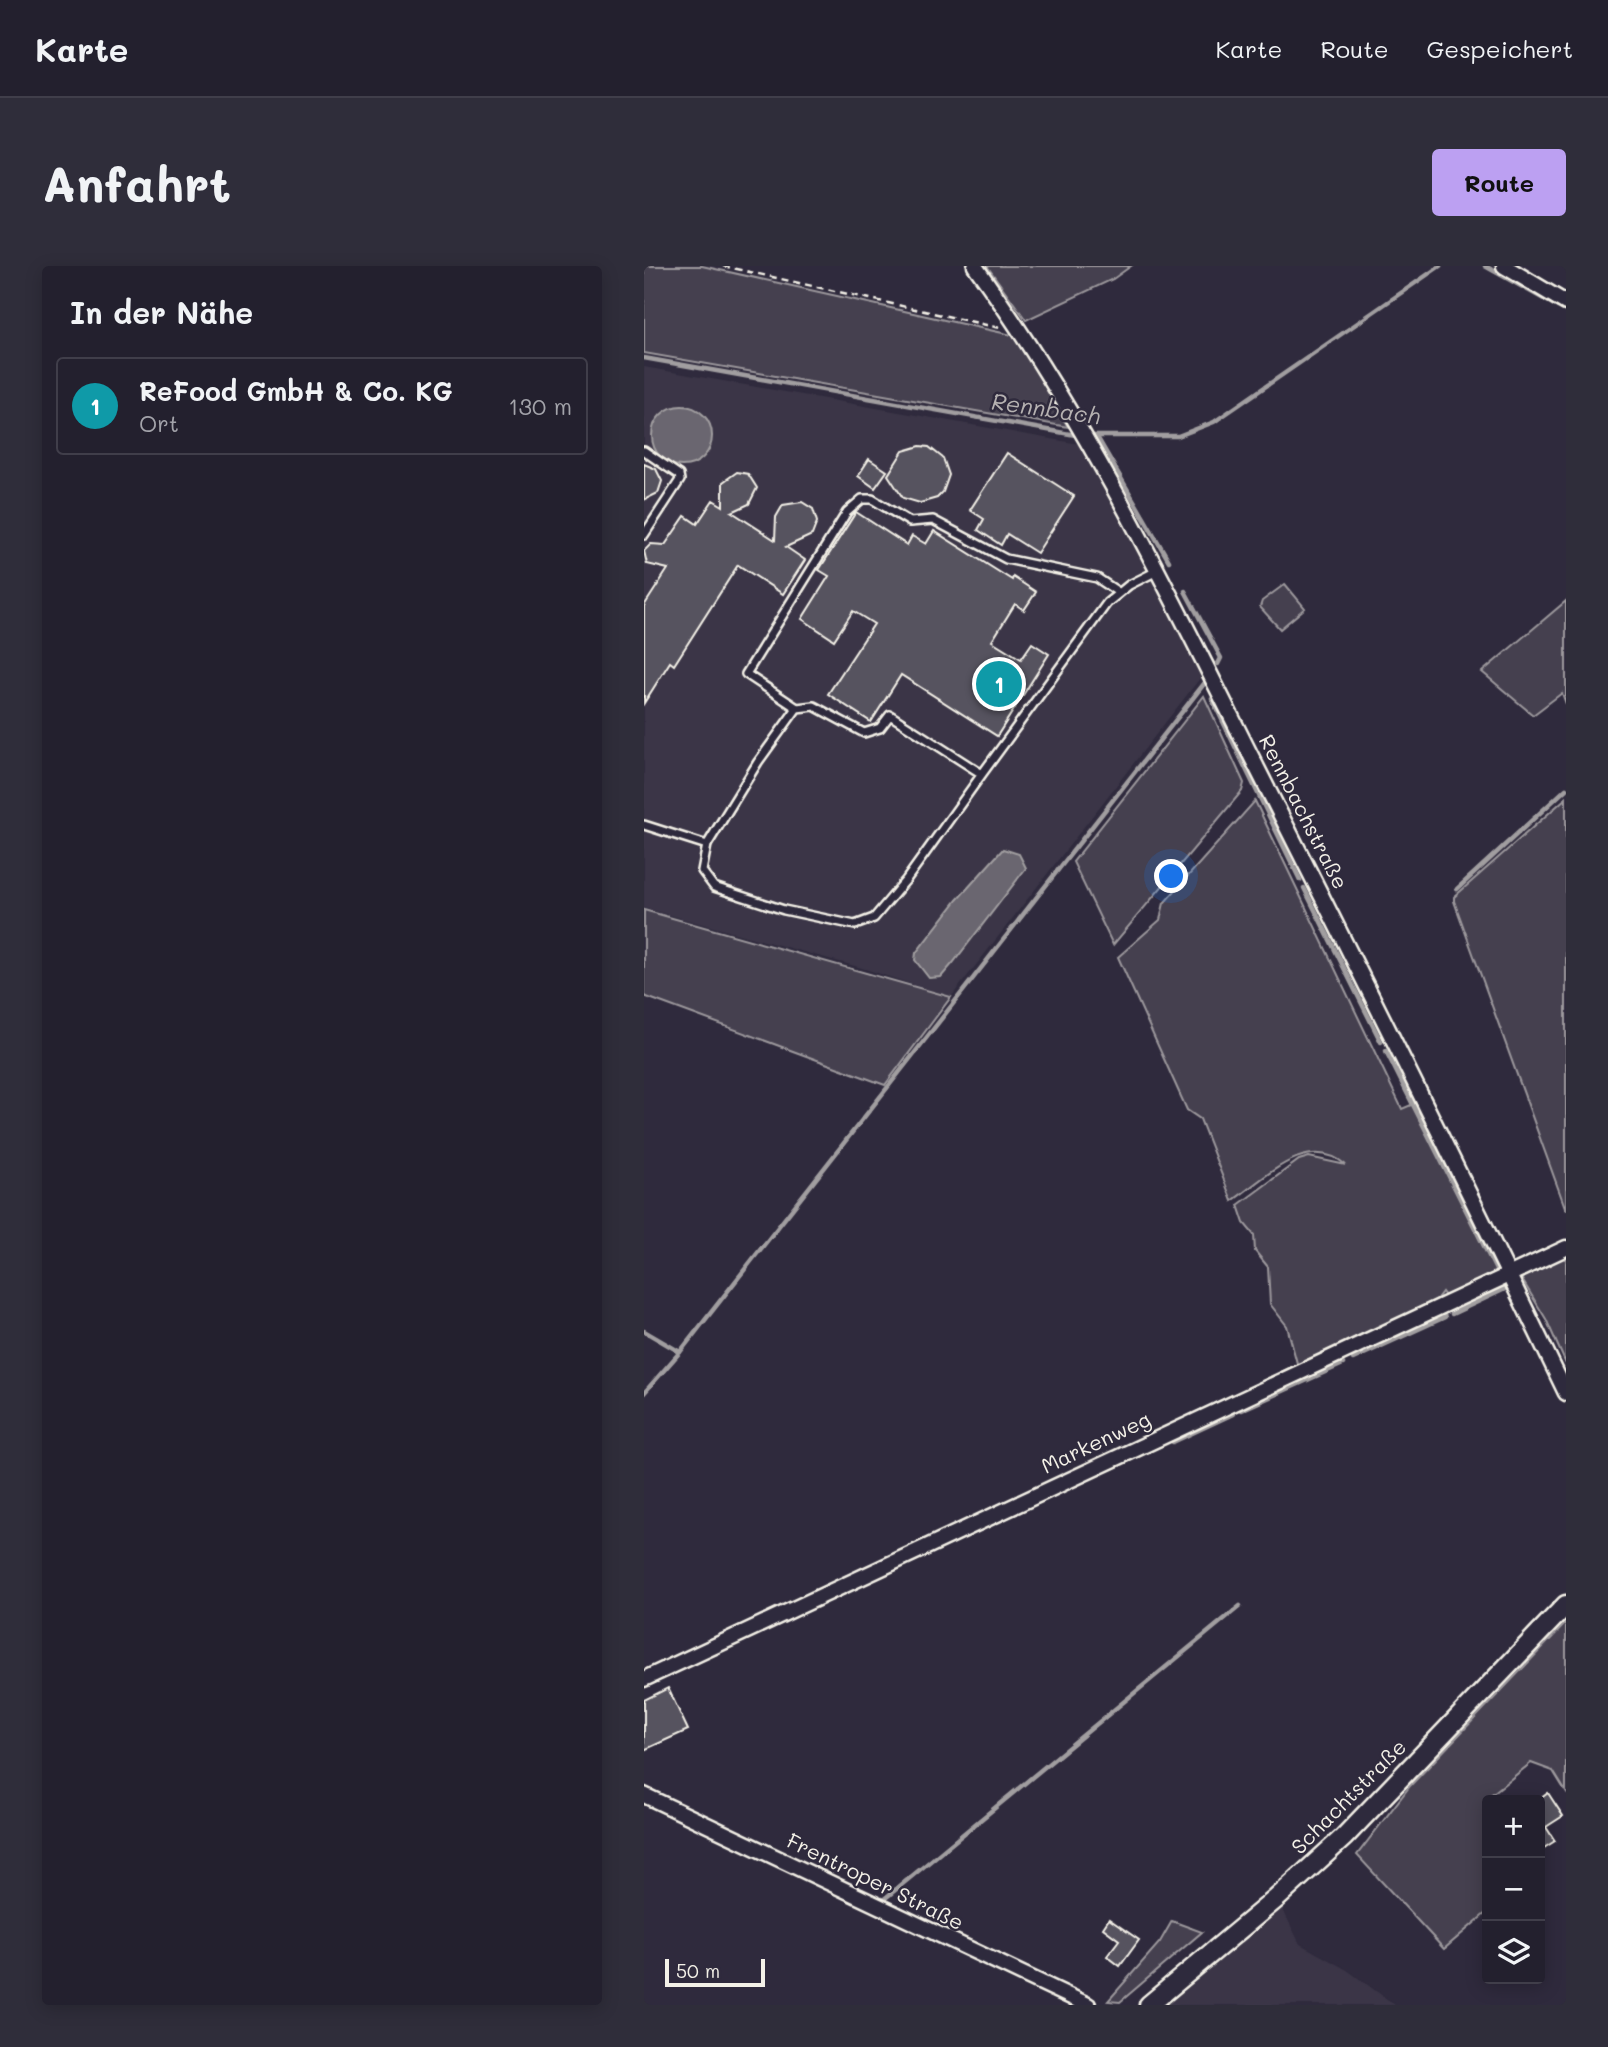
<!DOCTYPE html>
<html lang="de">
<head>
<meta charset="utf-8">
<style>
  body { margin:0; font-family:Mali,sans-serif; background:#2f2d3a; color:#f1f3f6 }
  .controls { position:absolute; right:21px; bottom:21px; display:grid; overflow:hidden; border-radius:7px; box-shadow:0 4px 18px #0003 }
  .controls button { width:63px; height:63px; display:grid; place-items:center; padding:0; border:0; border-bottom:2px solid #403e4a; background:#23202e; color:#f1f3f6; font:35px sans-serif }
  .scale { position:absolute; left:21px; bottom:18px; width:100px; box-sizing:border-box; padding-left:7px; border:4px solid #f4f1e8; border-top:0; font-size:19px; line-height:24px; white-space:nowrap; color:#f4f1e8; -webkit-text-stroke:5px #2f2a3d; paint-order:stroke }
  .you { position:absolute; left:528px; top:611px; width:24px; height:24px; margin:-18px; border:5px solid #fff; border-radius:50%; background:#1a73e8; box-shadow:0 0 0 10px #1a73e833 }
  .badge { display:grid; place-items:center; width:46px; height:46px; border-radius:50%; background:#bca0f2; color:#fff; font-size:23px; font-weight:700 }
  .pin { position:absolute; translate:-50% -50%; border:4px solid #fff; box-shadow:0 2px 7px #0006 }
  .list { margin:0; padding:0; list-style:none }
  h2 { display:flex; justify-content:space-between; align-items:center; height:91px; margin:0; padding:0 28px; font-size:30px }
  h2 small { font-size:23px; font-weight:400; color:#a3a3aa }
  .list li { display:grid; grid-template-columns:46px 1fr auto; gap:21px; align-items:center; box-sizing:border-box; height:98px; margin:0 14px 14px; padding:0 14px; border:2px solid #403e4a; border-radius:7px }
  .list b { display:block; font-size:26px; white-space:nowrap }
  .list p { margin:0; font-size:23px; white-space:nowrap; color:#a3a3aa }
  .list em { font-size:23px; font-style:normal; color:#a3a3aa }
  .icon { flex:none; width:38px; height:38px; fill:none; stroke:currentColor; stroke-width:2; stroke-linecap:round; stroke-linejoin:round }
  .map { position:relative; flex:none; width:922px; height:1739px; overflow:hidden; border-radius:7px }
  header { display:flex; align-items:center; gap:42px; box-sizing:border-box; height:98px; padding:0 35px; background:#23202e; border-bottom:2px solid #403e4a }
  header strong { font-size:33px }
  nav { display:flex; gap:38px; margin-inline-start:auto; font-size:24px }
  .intro { display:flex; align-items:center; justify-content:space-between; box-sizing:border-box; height:168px; padding:0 42px }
  h1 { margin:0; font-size:49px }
  .button { padding:18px 32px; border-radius:7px; background:#bca0f2; color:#111; font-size:24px; font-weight:700 }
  main { display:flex; gap:42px; padding:0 42px }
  aside { flex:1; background:#23202e; border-radius:7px; box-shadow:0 4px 18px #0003 }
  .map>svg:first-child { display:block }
</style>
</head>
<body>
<header>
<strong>Karte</strong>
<nav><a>Karte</a><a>Route</a><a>Gespeichert</a></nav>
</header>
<div class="intro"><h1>Anfahrt</h1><a class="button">Route</a></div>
<main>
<aside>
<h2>In der Nähe<small></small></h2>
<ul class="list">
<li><span class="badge" style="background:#0f9aa8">1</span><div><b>ReFood GmbH &amp; Co. KG</b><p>Ort</p></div><em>130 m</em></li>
</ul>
</aside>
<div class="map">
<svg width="922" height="1739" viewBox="0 0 922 1739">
  <rect width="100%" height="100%" fill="#2f2a3d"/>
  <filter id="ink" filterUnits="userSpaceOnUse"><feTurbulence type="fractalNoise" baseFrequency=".0143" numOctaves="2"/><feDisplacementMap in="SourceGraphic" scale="14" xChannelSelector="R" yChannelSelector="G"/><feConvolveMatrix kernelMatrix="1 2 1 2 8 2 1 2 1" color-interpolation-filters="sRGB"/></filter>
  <g filter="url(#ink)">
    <!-- built -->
    <g fill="#3b3647">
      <polygon points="0,101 435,178 560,407 307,731 218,702 0,642"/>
      <polygon points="637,1640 656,1678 703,1704 751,1739 518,1739"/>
    </g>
    <!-- green -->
    <g fill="#454050" stroke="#9c989c" stroke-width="2">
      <polygon points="0,0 58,0 372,70 424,161 0,87"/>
      <polygon points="343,0 487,0 469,13 382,54"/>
      <polygon points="641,318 661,342 636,363 616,341 618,335"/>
      <polygon points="922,335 922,438 918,427 889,449 838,406"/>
      <polygon points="560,430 600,517 598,525 469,679 429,596"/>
      <polygon points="922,532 922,944 810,635 810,631"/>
      <path d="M611 535 758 843 774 836 858 1004 856 1008 804 1034 798 1026 788 1039 654 1101 643 1060 626 1038 624 1001 611 985 610 969 600 957 594 939 655 894 665 891 702 899C664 866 620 913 588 935L556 853 543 844 474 691 516 654 520 637Z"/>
      <polygon points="0,644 307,731 241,819 0,730"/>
      <polygon points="922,989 922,1098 902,1053 877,1012"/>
      <polygon points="922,1357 922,1526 909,1505 887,1497 844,1531 843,1646 800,1683 713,1589 766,1520"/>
      <polygon points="528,1655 558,1666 476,1736 464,1735 516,1676"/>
    </g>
    <!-- water -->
    <g fill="#6a6670" stroke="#a19ea0" stroke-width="2">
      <circle cx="38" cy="170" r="30"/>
      <polygon points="359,583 375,588 382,602 309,697 297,711 285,712 271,694 272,687 313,634"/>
    </g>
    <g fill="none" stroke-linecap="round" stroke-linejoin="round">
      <!-- stream -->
      <g stroke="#a19ea0" stroke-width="4.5">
        <polyline points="841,0 914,41"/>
        <polyline points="0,92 437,170"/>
        <polyline points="445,170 534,170 570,156 796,0"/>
        <polyline points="453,171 525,295"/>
        <polyline points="541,325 577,392 574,398"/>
        <polyline points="568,433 656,614"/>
        <polyline points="660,622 737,776"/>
        <polyline points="813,623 922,523"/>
        <polyline points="742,785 854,1008"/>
        <polyline points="808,1048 861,1023 860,1021"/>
        <polyline points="0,1065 36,1086"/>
        <polyline points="709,1093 801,1051"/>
        <polyline points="0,1127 36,1086 563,414"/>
        <polyline points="597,1144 699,1098"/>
        <polyline points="529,1176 589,1148"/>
        <polyline points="239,1634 596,1340"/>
      </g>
    </g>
    <!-- building -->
    <g fill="#56525f" stroke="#f4f1e8" stroke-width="2">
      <polygon points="276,180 285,181 299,192 305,209 299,226 293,232 276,237 259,232 244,209 259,185"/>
      <polygon points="363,187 430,230 393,287 363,268 357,279 334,264 340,253 326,244"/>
      <polygon points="225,193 243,205 231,222 214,210"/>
      <polygon points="0,198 12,203 18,215 14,227 0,234"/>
      <polygon points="93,206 104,208 113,222 105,238 88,246 131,274 132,251 139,239 158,236 169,243 173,256 168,269 142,281 161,294 139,328 94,299 30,399 26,396 0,437 0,340 24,303 3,298 0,285 7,278 21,279 41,250 53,258 69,234 79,240 79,216"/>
      <polygon points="212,246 263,279 268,270 282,278 290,265 368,314 369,311 392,326 380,344 371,338 348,375 377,393 388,377 405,388 353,470 257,409 227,456 184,428 230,358 209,345 190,374 158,353 185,310 175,304"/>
      <polygon points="24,1422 44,1464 0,1484 0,1434"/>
      <polygon points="904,1527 919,1550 902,1561 911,1575 900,1582 896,1576 896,1533"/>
      <polygon points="465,1653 495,1674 476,1700 463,1690 475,1674 459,1662"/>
    </g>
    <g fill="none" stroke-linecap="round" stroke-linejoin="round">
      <defs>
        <g id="service">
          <polyline points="0,185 35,209 36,214 0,269"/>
          <polyline points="153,442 102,408 203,246 218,233 228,233 266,256 289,254 362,293 453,312 474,326"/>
          <polyline points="338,508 262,614 230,652 211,659 140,644 70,621 58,605 63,579 114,496 153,442 170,440 220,467 236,462 246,449 338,508 463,337 485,319 513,305"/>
          <polyline points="0,559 63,579"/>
        </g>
        <g id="minor">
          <path d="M331 0C441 152 523 322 607 490 714 701 819 913 922 1127"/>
          <polyline points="860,0 922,37"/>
          <polyline points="0,1413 922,982"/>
          <polyline points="0,1529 444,1739"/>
        </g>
        <polyline id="tertiary" points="505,1739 632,1633 700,1571 922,1339"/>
      </defs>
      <!-- service casing -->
      <use href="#service" stroke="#f4f1e8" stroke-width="12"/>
      <!-- minor casing -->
      <use href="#minor" stroke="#f4f1e8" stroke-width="19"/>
      <!-- tertiary casing -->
      <use href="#tertiary" stroke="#f4f1e8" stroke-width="23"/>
      <!-- path -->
      <polyline stroke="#f4f1e8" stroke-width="2.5" stroke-dasharray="7 5" stroke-linecap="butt" points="79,0 356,62"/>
      <!-- service -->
      <use href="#service" stroke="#2f2a3d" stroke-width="7"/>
      <!-- minor -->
      <use href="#minor" stroke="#2f2a3d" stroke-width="14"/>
      <!-- tertiary -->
      <use href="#tertiary" stroke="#2f2a3d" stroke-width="18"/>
    </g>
  </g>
  <g text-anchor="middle" stroke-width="5" stroke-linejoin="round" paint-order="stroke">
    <!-- street labels -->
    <g font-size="21" fill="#f4f1e8" stroke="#2f2a3d">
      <text transform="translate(659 546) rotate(63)" y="7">Rennbachstraße</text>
      <text transform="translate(452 1177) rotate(-25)" y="7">Markenweg</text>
      <text transform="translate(705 1531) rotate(-45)" y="7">Schachtstraße</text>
      <text transform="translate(231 1616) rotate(26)" y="7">Frentroper Straße</text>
    </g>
    <!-- water labels -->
    <g font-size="23" font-style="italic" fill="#b6b2b2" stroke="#2f2a3d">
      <text transform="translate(402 143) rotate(8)" y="8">Rennbach</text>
    </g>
  </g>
</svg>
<div class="controls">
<button>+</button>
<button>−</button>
<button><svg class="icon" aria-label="layers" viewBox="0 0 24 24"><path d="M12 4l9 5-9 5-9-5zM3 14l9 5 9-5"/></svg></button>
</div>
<div class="scale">50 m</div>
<div class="you"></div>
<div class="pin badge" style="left:355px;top:418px;background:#0f9aa8">1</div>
</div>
</main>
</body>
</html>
